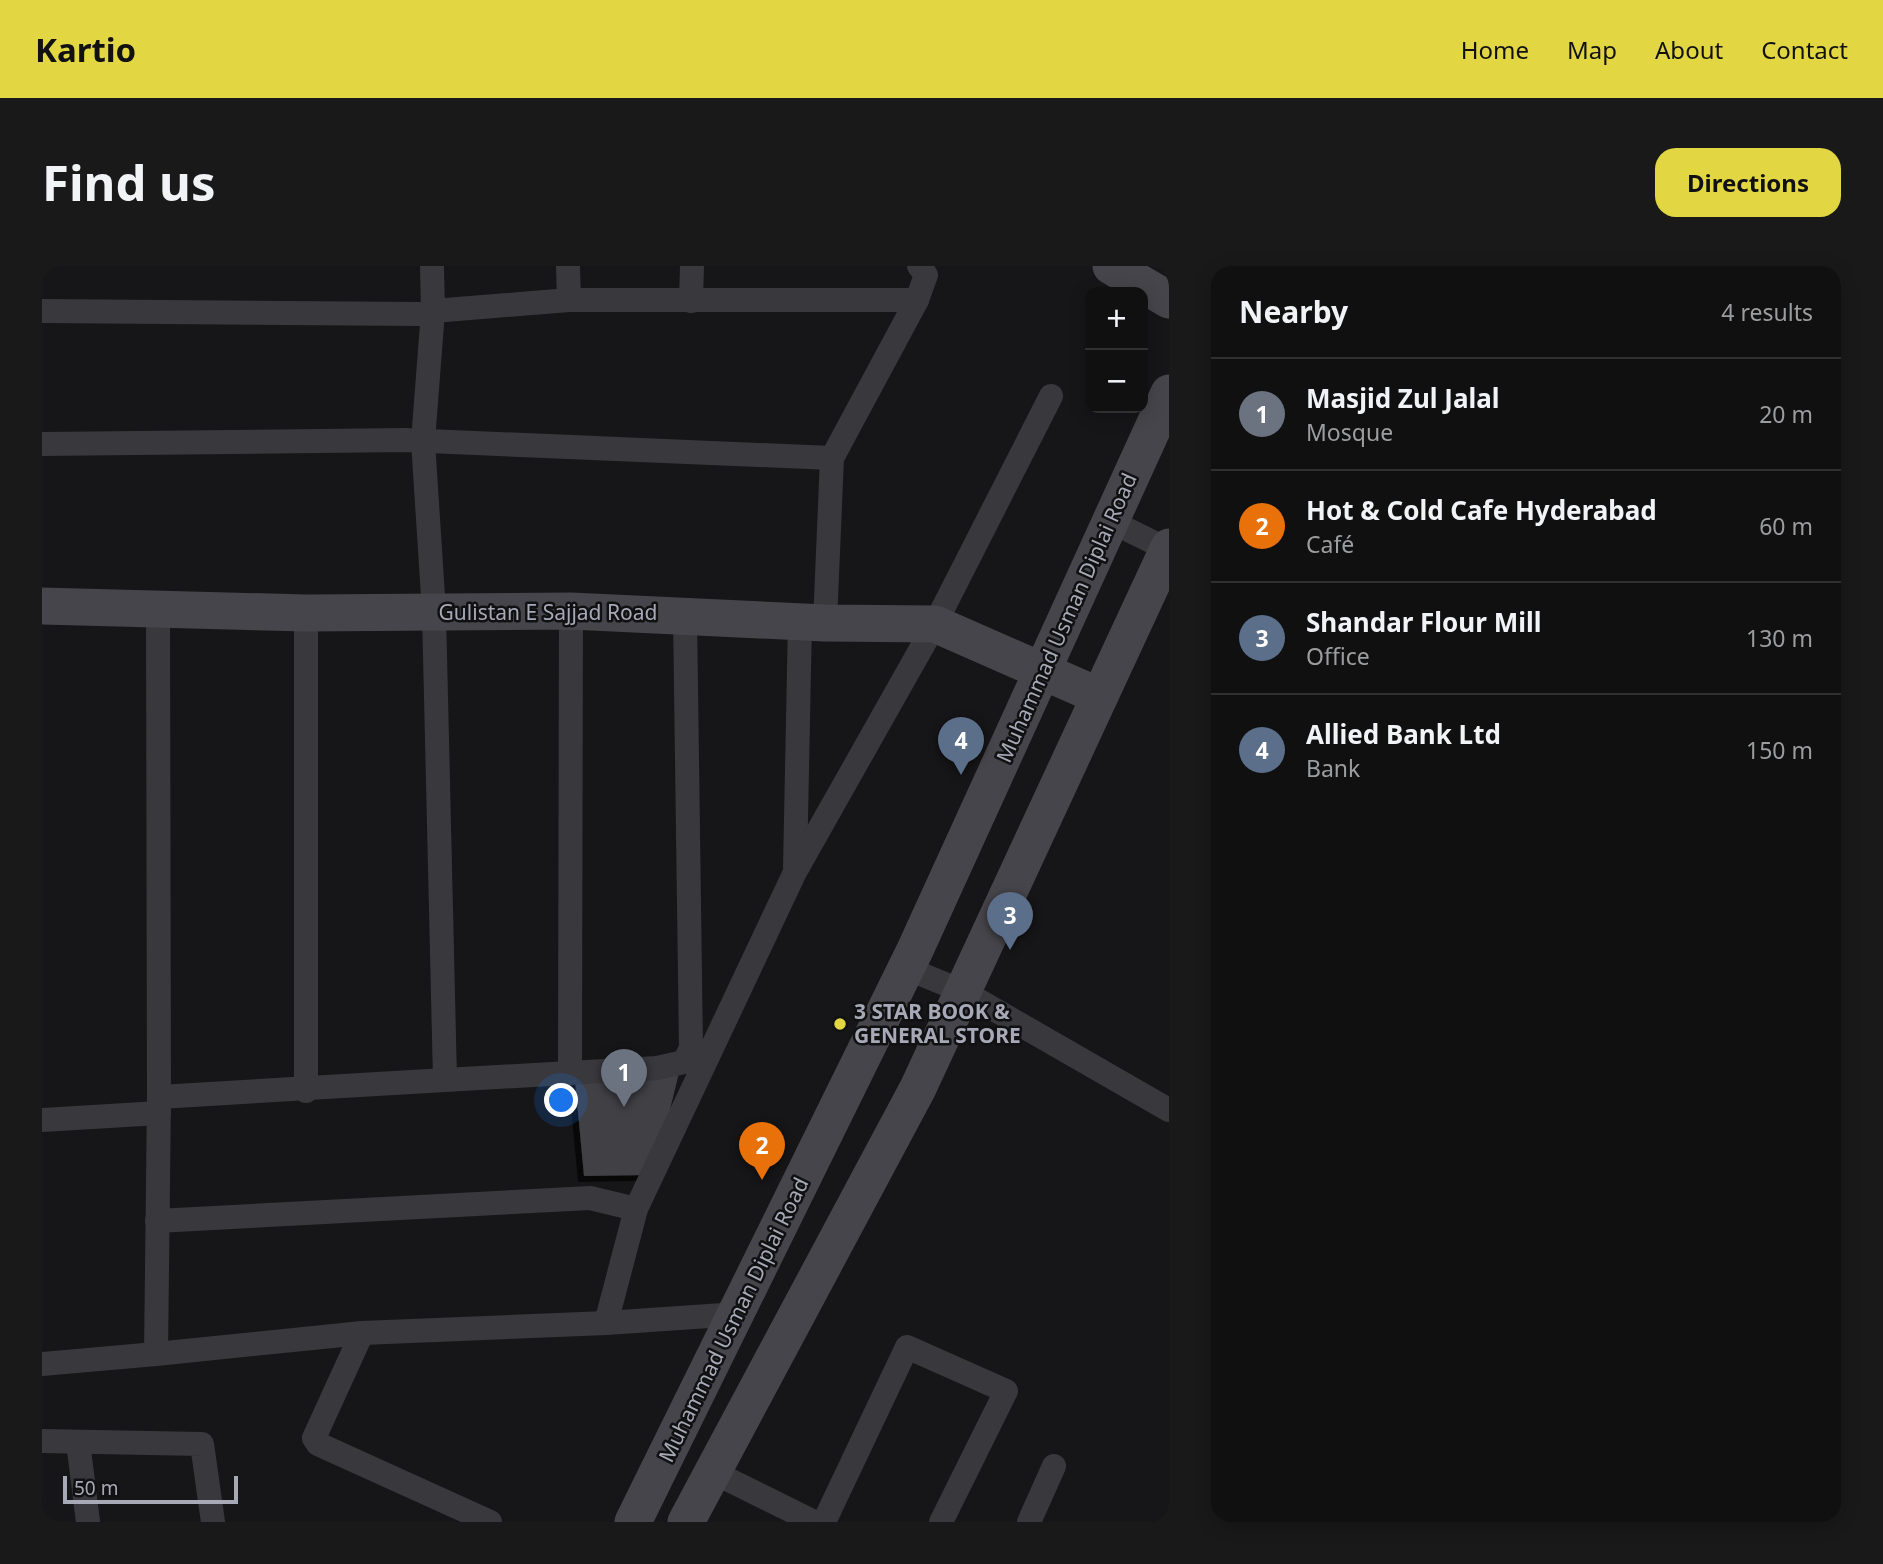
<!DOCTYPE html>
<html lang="en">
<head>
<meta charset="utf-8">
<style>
  body { margin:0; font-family:"Noto Sans",sans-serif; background:#19191a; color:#f1f3f6 }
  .controls { position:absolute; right:21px; top:21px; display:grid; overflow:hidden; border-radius:14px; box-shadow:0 4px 18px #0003 }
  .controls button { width:63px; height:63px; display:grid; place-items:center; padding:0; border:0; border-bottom:2px solid #303031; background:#101011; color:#f1f3f6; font:35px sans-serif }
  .scale { position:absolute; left:21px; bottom:18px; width:175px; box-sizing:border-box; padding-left:7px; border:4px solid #a8a9b6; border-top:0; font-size:19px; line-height:24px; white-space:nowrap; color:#a8a9b6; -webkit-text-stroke:5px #111012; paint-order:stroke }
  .you { position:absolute; left:520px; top:835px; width:24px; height:24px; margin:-18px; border:5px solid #fff; border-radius:50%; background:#1a73e8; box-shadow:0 0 0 10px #1a73e833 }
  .badge { display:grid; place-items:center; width:46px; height:46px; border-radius:50%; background:#e2d742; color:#fff; font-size:23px; font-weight:700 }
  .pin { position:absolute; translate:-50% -58px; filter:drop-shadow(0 2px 4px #0008) }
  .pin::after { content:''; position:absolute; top:37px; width:24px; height:21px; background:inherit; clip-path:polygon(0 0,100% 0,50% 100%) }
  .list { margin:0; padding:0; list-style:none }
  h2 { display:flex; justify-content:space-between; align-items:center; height:91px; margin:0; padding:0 28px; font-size:30px }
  h2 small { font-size:23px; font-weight:400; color:#9c9d9f }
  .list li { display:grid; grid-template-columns:46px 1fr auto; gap:21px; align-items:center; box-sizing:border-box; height:112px; padding:0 28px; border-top:2px solid #303031 }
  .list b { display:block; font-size:26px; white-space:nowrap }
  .list p { margin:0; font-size:23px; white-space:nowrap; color:#9c9d9f }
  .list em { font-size:23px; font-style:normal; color:#9c9d9f }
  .map { position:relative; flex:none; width:1127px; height:1256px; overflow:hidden; border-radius:21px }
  header { display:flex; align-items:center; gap:42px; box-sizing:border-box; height:98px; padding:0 35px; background:#e2d742; color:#111 }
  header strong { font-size:33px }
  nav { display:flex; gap:38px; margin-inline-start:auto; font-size:24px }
  .intro { display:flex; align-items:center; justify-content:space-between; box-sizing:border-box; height:168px; padding:0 42px }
  h1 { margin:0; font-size:49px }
  .button { padding:18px 32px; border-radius:21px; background:#e2d742; color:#111; font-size:24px; font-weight:700 }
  main { display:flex; gap:42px; padding:0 42px }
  aside { flex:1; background:#101011; border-radius:21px; box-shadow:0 4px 18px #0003 }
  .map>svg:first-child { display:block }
</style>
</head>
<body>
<header>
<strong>Kartio</strong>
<nav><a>Home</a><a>Map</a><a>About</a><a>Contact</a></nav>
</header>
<div class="intro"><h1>Find us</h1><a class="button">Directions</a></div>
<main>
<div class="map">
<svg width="1127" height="1256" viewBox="0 0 1127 1256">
  <defs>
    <filter id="shadow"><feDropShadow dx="-6" dy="6" stdDeviation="0" flood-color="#0009"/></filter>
  </defs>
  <rect width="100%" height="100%" fill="#161517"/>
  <!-- building -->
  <polygon fill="#403f44" filter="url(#shadow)" points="637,807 622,868 603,909 542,910 533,814"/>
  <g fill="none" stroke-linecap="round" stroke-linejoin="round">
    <!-- street -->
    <g stroke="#39393d" stroke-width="24">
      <polyline points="390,0 391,45 381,175 392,346 403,814 117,831 114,1088 320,1067 564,1057 696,1048"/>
      <polyline points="527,34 875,34"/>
      <polyline points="649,35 650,0"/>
      <polyline points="0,45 377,48"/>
      <polyline points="391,45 527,34 526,0"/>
      <polyline points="0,178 362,174 790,192 783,357"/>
      <polyline points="790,192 875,34 884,9 877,0"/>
      <polyline points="1070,256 1127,284"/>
      <polyline points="116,344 117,831"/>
      <polyline points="753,602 758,355"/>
      <polyline points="864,702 920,725 1127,844"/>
      <polyline points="528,805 529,345"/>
      <polyline points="403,814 615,802 642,796 649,782 643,349"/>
      <polyline points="264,825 264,347"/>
      <polyline points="0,854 117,847"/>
      <polyline points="115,955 548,932 594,943"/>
      <polyline points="564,1057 594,943 753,606 893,358 1009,130"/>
      <polyline points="320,1067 272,1172 276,1178 448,1256"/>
      <polyline points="0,1098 114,1088"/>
      <polyline points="0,1175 160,1178 171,1256"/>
      <polyline points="36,1176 46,1256"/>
      <polyline points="671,1206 772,1256"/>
      <polyline points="782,1256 865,1081 964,1125 899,1256"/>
      <polyline points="987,1256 1012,1200"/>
    </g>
    <!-- secondary -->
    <g stroke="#45454b" stroke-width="37">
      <polyline points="1069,0 1127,34"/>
      <polyline points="0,340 264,347 529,345 783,357 893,358 1057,430"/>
      <polyline points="591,1256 873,684 1127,127"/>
      <polyline points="644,1256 876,822 1127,281"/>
    </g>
  </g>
  <!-- markers -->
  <circle fill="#e2d742" stroke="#111012" stroke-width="2.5" cx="798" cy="758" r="7"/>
  <g text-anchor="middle" stroke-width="5" stroke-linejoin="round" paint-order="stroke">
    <!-- street labels -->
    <g font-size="21" fill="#a8a9b6" stroke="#111012">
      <text x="506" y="354">Gulistan E Sajjad Road</text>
      <text transform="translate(1025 352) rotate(-66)" y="7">Muhammad Usman Diplai Road</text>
      <text transform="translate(692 1054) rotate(-64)" y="7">Muhammad Usman Diplai Road</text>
    </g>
    <!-- poi labels -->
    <g font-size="21" font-weight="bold" fill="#a8a9b6" stroke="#111012" text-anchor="start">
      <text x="812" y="753">3 STAR BOOK &amp;<tspan x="812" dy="24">GENERAL STORE</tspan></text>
    </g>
  </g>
</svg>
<div class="controls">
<button>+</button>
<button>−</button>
</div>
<div class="scale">50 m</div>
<div class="you"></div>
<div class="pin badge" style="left:582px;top:841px;background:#6b7280">1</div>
<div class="pin badge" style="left:720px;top:914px;background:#e8710a">2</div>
<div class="pin badge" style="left:968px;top:684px;background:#5c6f8a">3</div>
<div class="pin badge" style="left:919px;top:509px;background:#5c6f8a">4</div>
</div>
<aside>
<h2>Nearby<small>4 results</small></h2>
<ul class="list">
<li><span class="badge" style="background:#6b7280">1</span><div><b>Masjid Zul Jalal</b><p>Mosque</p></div><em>20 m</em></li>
<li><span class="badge" style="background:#e8710a">2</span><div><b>Hot &amp; Cold Cafe Hyderabad</b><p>Café</p></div><em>60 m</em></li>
<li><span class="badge" style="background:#5c6f8a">3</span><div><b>Shandar Flour Mill</b><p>Office</p></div><em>130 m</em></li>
<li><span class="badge" style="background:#5c6f8a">4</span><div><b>Allied Bank Ltd</b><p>Bank</p></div><em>150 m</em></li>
</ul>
</aside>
</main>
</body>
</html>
